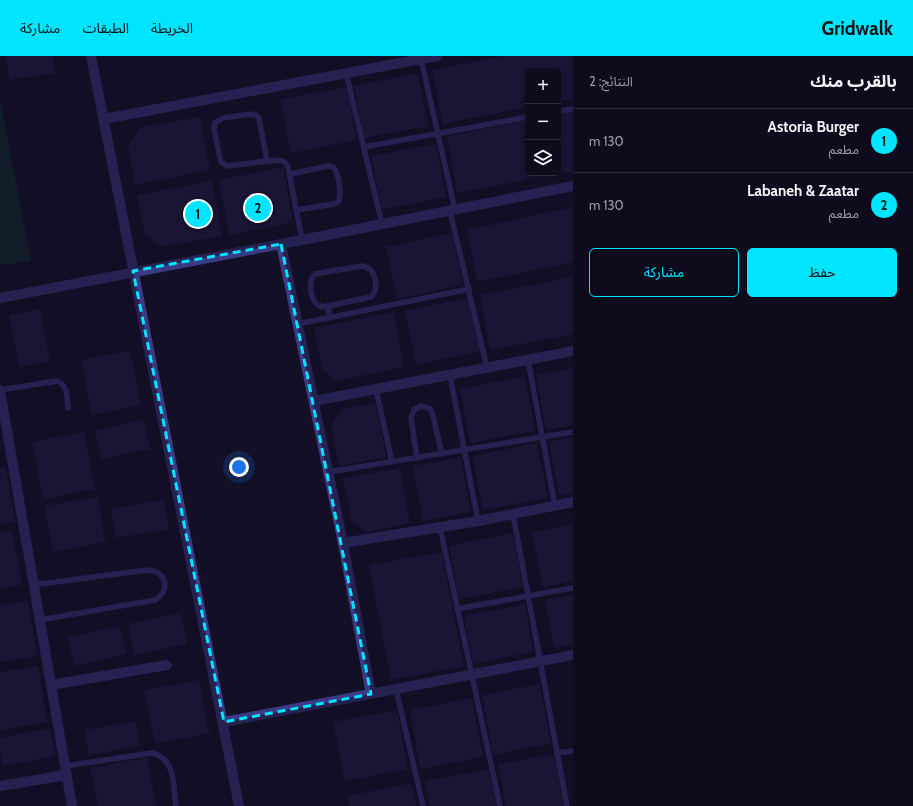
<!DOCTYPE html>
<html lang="ar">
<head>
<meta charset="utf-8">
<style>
  body { margin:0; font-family:Cabin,"Noto Sans Arabic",sans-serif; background:#1c1929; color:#f1f3f6; direction:rtl }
  .controls { position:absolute; right:12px; top:12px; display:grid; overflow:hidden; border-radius:6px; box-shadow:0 2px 6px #0003 }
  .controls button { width:36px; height:36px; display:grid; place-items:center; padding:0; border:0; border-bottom:1px solid #2e2b3b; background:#0e0b1c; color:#f1f3f6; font:20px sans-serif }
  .you { position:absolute; left:239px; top:411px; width:14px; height:14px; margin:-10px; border:3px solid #fff; border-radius:50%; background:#1a73e8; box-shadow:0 0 0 6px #1a73e833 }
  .badge { display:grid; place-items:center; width:26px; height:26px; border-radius:50%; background:#00e5ff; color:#111; font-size:13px; font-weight:700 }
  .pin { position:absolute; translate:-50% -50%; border:2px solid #fff; box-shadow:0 1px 4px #0006 }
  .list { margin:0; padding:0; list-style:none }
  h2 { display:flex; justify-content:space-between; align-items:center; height:52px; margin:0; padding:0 16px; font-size:17px }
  h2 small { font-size:13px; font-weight:400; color:#9b9ba3 }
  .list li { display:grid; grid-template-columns:26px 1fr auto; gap:12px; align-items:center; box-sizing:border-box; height:64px; padding:0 16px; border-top:1px solid #2e2b3b }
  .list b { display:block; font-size:15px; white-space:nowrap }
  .list p { margin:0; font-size:13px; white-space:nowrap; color:#9b9ba3 }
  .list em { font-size:13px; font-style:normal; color:#9b9ba3 }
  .actions { display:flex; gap:8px; padding:12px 16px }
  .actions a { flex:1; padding:9px 0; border:1px solid #00e5ff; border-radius:6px; text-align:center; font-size:14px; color:#00e5ff }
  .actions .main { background:#00e5ff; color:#111 }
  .icon { flex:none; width:22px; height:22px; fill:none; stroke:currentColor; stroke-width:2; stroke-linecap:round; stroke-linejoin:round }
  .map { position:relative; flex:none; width:573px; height:750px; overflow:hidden; direction:ltr }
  header { display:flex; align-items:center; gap:24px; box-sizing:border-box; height:56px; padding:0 20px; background:#00e5ff; color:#111 }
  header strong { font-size:19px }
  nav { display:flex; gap:22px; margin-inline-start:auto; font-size:14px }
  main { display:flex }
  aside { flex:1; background:#0e0b1c }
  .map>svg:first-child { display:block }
</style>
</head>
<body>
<header>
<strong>Gridwalk</strong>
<nav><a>الخريطة</a><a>الطبقات</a><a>مشاركة</a></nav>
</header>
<main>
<aside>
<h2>بالقرب منك<small>النتائج: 2</small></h2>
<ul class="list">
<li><span class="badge">1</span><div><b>Astoria Burger</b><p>مطعم</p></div><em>130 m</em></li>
<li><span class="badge">2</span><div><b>Labaneh &amp; Zaatar</b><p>مطعم</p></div><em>130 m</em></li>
</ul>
<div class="actions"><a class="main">حفظ</a><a>مشاركة</a></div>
</aside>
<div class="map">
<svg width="573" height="750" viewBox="0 0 573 750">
  <rect width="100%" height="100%" fill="#130f26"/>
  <!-- green -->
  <polygon fill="#12302f" points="0,43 31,205 0,209"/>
  <!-- building -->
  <g fill="#241b47">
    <polygon points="6,0 53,0 55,17 9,24"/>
    <polygon points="504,0 573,0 573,42 558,45 558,15 528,15 528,51 443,68 432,14"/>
    <polygon points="418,17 428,70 364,82 354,30"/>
    <polygon points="347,31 357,84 291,97 280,43"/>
    <polygon points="573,55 573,115 558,118 558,58"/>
    <polygon points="200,61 210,114 135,129 128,90 140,71"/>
    <polygon points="528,64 528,117 558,118 457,137 447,80"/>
    <polygon points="436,88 446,141 382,154 371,100"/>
    <polygon points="283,111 293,166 229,179 219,124"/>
    <polygon points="212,125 222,180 161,191 145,179 137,139"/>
    <polygon points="573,151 573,206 477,226 467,174"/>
    <polygon points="452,177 463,229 397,243 386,191"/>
    <polygon points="573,221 573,278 490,294 480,239"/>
    <polygon points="470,241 481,295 416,309 405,255"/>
    <polygon points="40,253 50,305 19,311 9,259"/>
    <polygon points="394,256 404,311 336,325 322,313 314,272"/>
    <polygon points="130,294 141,349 92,359 81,304"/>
    <polygon points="573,312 573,369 546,374 536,319"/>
    <polygon points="525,320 535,375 470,387 460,333"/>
    <polygon points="376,347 386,401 339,410 331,370 343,353"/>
    <polygon points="144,364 150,393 101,403 95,374"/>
    <polygon points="84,376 95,433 43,443 32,386"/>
    <polygon points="573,381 573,437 559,440 549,386"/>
    <polygon points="537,387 548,442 483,454 472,400"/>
    <polygon points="461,401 471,456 423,465 413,410"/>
    <polygon points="6,411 15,465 0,468 0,412"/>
    <polygon points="400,412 410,467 366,476 352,466 343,422"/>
    <polygon points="98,441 105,486 53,496 44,450"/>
    <polygon points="164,444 169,473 116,482 111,453"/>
    <polygon points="573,469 573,525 543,531 532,476"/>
    <polygon points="12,474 22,529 0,533 0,477"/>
    <polygon points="513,477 523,531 459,543 449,490"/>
    <polygon points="442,496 464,610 391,624 369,509"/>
    <polygon points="573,539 573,589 554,592 545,544"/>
    <polygon points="28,545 37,600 0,606 0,549"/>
    <polygon points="525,548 533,596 473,608 464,560"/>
    <polygon points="181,557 187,588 134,599 128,568"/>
    <polygon points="120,570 127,598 74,610 68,582"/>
    <polygon points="38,610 47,666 0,674 0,616"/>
    <polygon points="199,624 209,677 155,688 144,634"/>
    <polygon points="540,628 551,687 493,699 482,639"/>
    <polygon points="472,642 483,701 420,713 410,654"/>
    <polygon points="397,654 408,713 345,725 333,666"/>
    <polygon points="136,665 140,690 89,699 84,674"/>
    <polygon points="50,672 55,700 3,710 0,697 0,682"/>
    <polygon points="554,698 564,750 506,750 498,708"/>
    <polygon points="147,701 156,750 98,750 90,712"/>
    <polygon points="489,713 496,750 430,750 425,725"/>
    <polygon points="412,727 416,750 349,750 347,740"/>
  </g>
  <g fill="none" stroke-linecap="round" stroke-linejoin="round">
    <!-- service -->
    <g stroke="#3d3a85" stroke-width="5.5">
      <polyline points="421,3 455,154"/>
      <polyline points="346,17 382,168"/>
      <polyline points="558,55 573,53"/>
      <polygon points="251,58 257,60 259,62 267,105 227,110 221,106 220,103 214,73 215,67 223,62"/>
      <polyline points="364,91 528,61"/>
      <path d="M267 105C276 104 284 102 288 111L302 184"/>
      <path d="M290 118 329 110 334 112C339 118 341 137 339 145L334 148 297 154"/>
      <polyline points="450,155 487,312"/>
      <path d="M362 210C376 211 380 233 371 241L323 251C310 250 307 225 315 218Z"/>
      <polyline points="328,250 330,262"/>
      <polyline points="298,268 469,233"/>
      <polyline points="528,304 555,450"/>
      <polyline points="450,319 478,465"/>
      <polyline points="376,333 392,406"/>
      <path d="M0 334 57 325C68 329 67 341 68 352"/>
      <polyline points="417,402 411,361 414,354 421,350 429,352 432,356 442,398"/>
      <polyline points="328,416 573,376"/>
      <polyline points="513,458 567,750"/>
      <polyline points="440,471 500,750"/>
      <path d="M33 529 147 514C167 515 171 534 155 544L40 564"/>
      <polyline points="457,553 573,532"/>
      <polyline points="396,633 423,750"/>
      <polyline points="557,697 573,695"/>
      <path d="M65 710 152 697C176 702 173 730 176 750"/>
    </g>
    <!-- minor -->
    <g stroke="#3d3a85" stroke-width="10">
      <polyline points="91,0 239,750"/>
      <polyline points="104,63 437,0"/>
      <polyline points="281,188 343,487 371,638"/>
      <polyline points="0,242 302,184 573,130"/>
      <polyline points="0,334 72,750"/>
      <polyline points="314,345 573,295"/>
      <polyline points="343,487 478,465 573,446"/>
      <polyline points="51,629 167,609"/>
      <polyline points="224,666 573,599"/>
      <polyline points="0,730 66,719"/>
    </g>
  </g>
  <!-- marked area -->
  <path d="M0 0H573V750H0ZM281 188 371 638 224 666 133 215Z" fill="#130f26" fill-opacity=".55" fill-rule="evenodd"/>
  <path fill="none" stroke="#00e5ff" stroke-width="3" stroke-dasharray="8 5" stroke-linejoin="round" d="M281 188 371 638 224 666 133 215Z"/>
</svg>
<div class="controls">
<button>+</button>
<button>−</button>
<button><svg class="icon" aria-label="layers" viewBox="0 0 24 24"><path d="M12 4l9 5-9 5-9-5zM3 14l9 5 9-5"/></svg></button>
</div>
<div class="you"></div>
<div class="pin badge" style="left:198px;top:158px">1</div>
<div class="pin badge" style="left:258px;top:152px">2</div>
</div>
</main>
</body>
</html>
